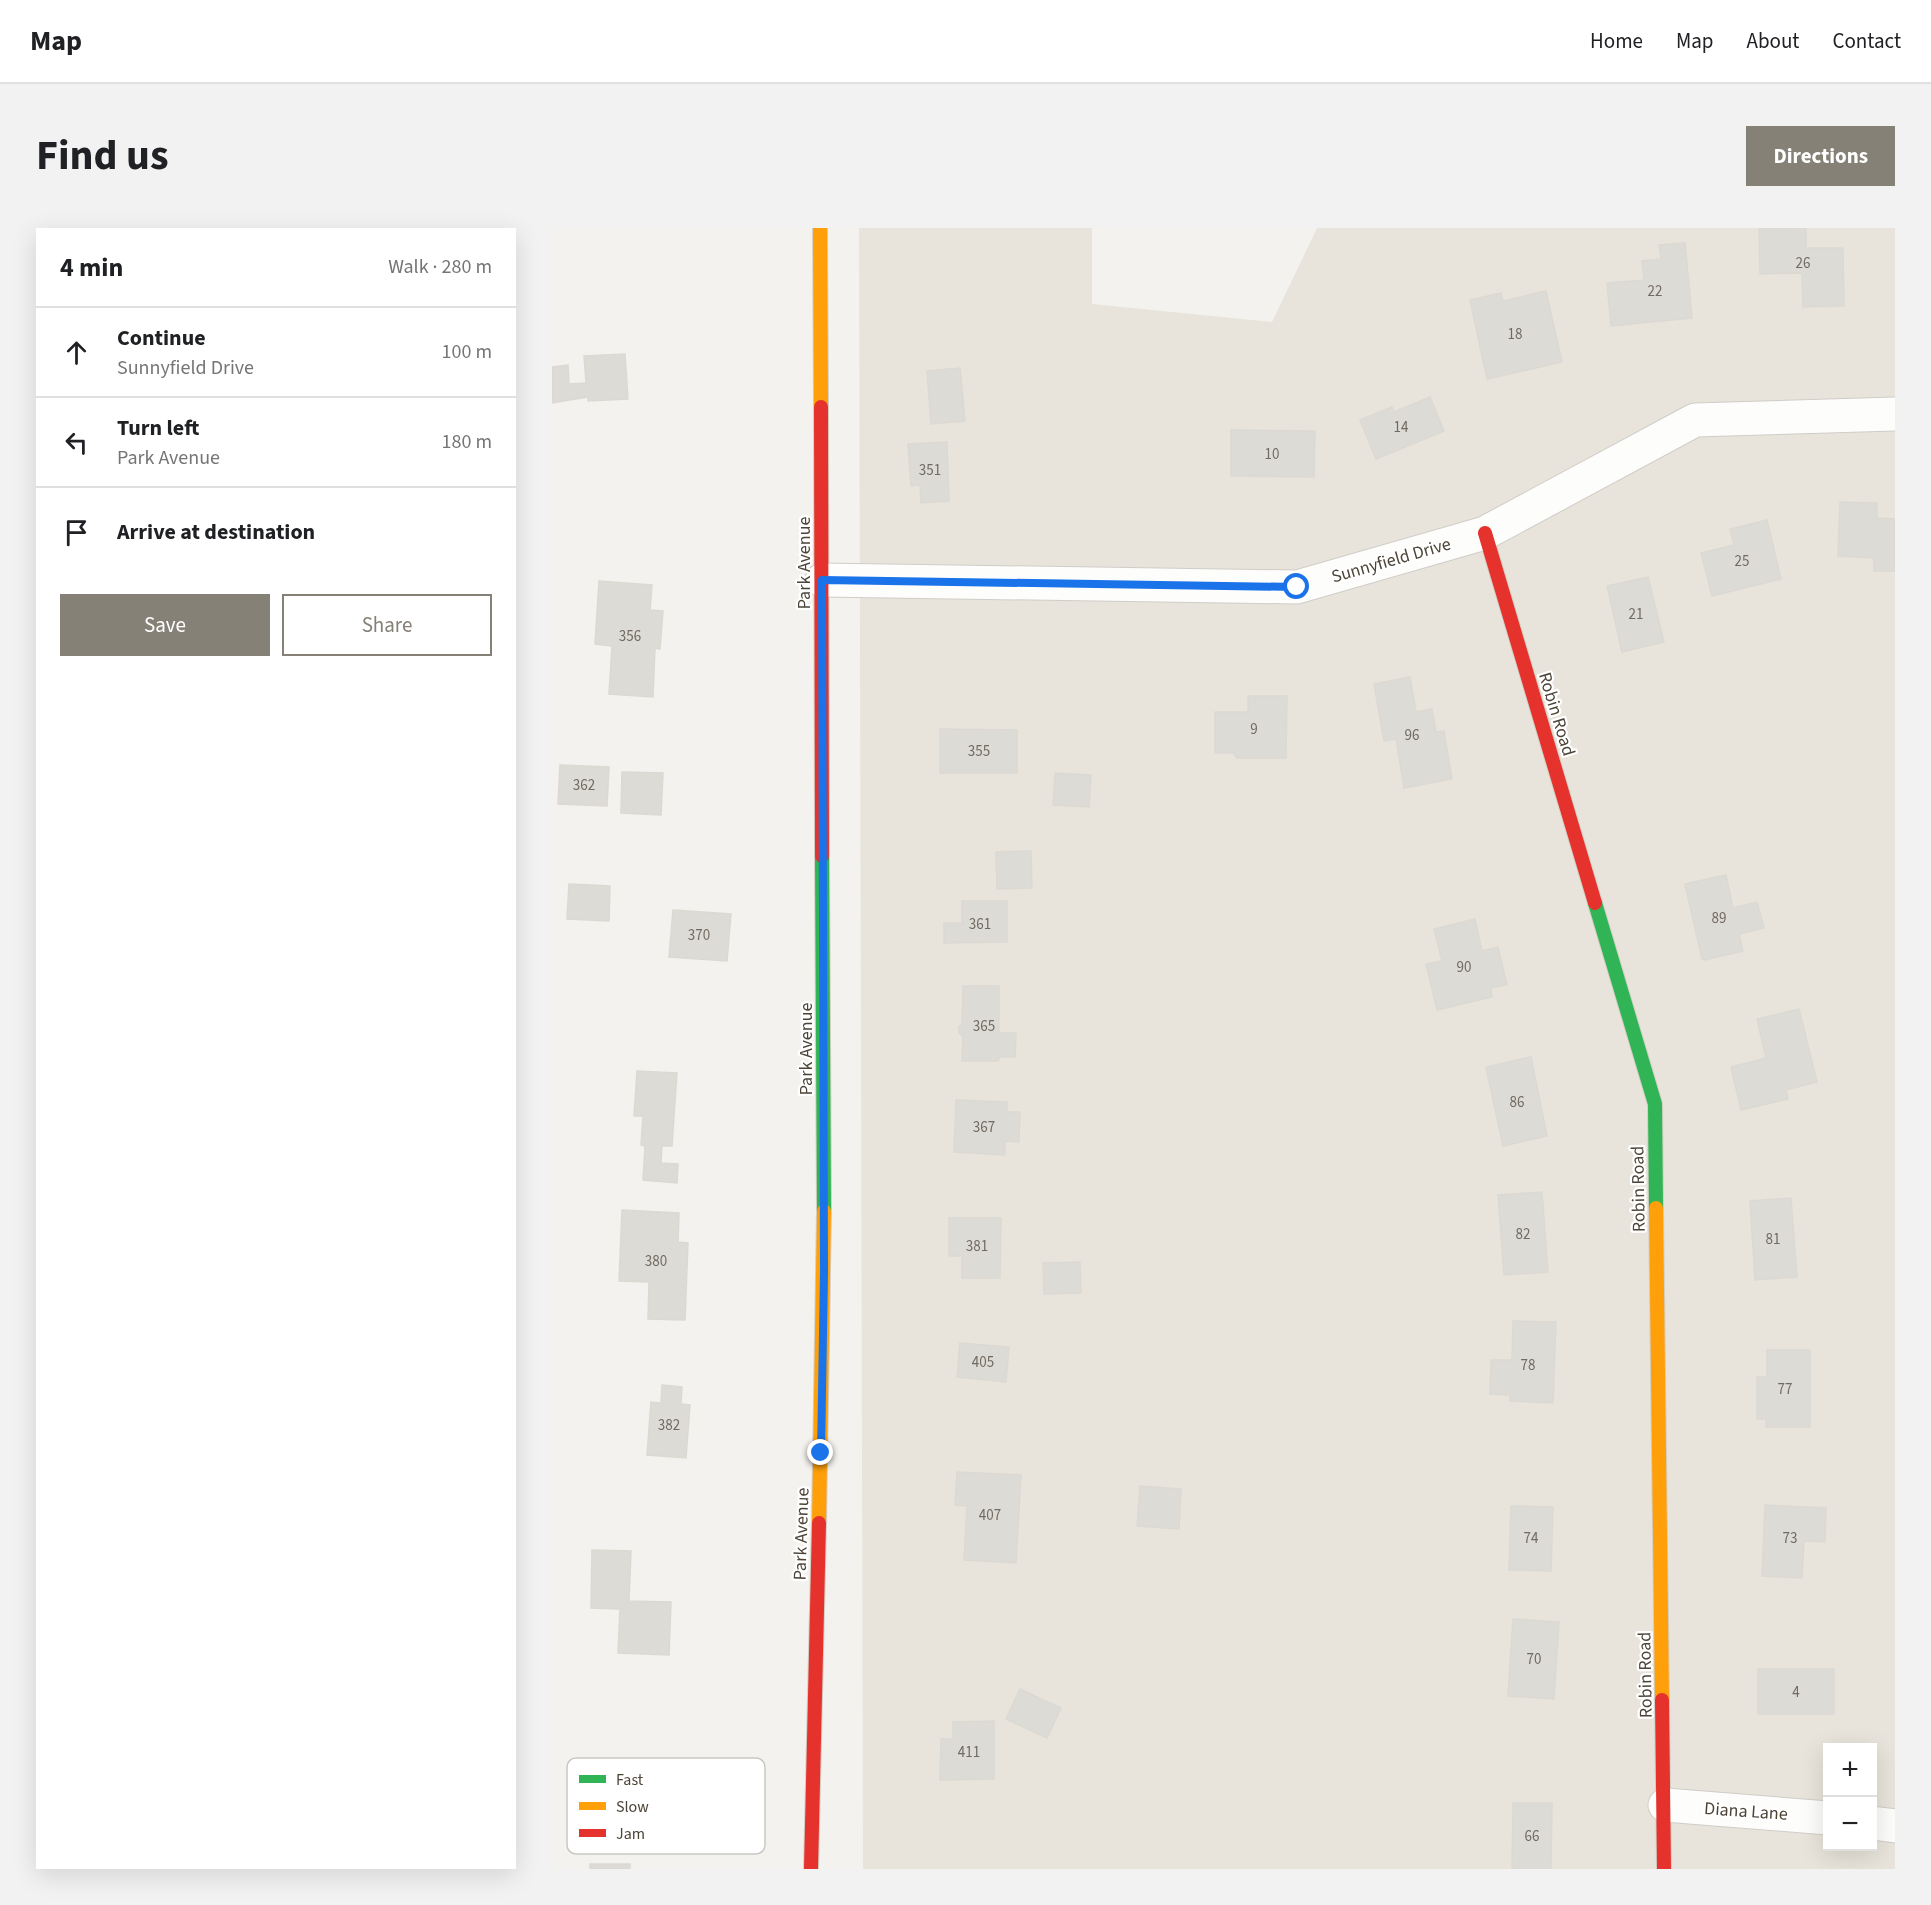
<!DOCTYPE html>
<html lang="en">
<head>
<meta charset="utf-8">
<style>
  body { margin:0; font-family:"Source Sans 3",sans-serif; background:#f2f2f2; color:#202124 }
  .controls { position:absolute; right:18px; bottom:18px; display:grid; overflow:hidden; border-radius:0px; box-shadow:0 6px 24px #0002 }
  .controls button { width:54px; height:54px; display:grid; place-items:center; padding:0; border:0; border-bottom:2px solid #e0e0e0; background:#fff; color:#202124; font:30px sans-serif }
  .stop { position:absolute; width:18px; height:18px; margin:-14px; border:4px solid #1a73e8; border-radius:50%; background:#fff }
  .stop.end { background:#1a73e8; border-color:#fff; box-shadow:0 2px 6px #0008 }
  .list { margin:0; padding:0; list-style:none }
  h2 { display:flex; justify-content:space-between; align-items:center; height:78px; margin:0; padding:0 24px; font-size:26px }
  h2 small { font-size:20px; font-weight:400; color:#757577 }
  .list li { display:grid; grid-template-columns:39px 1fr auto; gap:18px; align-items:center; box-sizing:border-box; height:90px; padding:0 24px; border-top:2px solid #e0e0e0 }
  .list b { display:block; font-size:22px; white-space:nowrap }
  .list p { margin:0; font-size:20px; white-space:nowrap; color:#757577 }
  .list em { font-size:20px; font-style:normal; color:#757577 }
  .actions { display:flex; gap:12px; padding:18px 24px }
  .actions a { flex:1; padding:14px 0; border:2px solid #868177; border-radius:0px; text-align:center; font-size:21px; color:#868177 }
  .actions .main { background:#868177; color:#fff }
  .icon { flex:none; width:33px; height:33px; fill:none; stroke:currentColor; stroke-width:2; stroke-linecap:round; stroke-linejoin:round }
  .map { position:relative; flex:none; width:1343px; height:1641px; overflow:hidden; border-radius:0px }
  header { display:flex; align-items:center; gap:36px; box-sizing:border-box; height:84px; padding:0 30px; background:#fff; border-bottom:2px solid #e0e0e0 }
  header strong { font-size:28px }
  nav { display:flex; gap:33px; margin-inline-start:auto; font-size:21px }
  .intro { display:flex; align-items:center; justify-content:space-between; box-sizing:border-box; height:144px; padding:0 36px }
  h1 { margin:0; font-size:42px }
  .button { padding:15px 27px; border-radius:0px; background:#868177; color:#fff; font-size:21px; font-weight:700 }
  main { display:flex; gap:36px; padding:0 36px }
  aside { flex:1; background:#fff; border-radius:0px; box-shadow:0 6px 24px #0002 }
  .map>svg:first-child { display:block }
</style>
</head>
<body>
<header>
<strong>Map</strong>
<nav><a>Home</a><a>Map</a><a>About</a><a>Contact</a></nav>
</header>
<div class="intro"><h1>Find us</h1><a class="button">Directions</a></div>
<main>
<aside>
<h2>4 min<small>Walk · 280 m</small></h2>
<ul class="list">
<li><svg class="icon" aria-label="ahead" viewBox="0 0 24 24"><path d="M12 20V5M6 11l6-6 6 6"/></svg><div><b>Continue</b><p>Sunnyfield Drive</p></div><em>100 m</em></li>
<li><svg class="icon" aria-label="left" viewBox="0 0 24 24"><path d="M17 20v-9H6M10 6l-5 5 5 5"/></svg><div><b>Turn left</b><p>Park Avenue</p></div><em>180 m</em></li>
<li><svg class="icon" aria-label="arrive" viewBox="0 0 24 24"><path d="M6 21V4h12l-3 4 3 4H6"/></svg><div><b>Arrive at destination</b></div></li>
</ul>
<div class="actions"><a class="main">Save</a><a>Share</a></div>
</aside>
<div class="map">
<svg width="1343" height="1641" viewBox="0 0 1343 1641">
  <rect width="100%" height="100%" fill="#f3f2ee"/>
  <!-- residential -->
  <path fill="#e8e4db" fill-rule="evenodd" d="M307 0H540V76L720 94 765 0H1343V1641H311ZM1276 1520H1320V1618H1276Z"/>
  <!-- building -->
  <g fill="#dddbd6" stroke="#dcd9d3" stroke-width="1.5">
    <polygon points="1207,0 1254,0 1254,20 1291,20 1292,78 1251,79 1250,45 1208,46"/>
    <polygon points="1133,15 1140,90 1059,98 1055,55 1092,52 1090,33 1109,31 1107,17"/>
    <polygon points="994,63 1010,134 935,151 918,72 949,65 951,73"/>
    <polygon points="73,126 76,171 36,173 36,169 0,175 0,139 16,137 17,156 34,155 32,128"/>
    <polygon points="408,140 413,193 379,196 375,143"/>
    <polygon points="878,169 892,203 824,231 808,192 840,179 842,184"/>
    <polygon points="679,202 763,203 762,249 679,248"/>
    <polygon points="395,214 397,273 369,275 368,257 359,258 356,216"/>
    <polygon points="1288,274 1325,275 1325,290 1343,291 1343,343 1322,343 1322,330 1286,328"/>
    <polygon points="1215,292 1229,351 1160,368 1149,325 1182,317 1178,301"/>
    <polygon points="1096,349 1112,414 1070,424 1055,358"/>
    <polygon points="47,353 100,357 98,382 111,383 108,421 103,420 101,469 57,466 60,418 43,416"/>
    <polygon points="858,449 864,484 880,481 884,504 892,503 900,551 852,560 844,511 832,513 822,456"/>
    <polygon points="696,468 735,468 734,530 685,530 682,525 663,525 663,484 696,484"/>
    <polygon points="388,501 465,502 465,545 388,545"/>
    <polygon points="8,537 57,539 55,578 6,576"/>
    <polygon points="70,544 111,545 109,587 69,585"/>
    <polygon points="503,545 539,547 537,579 501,577"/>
    <polygon points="479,623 480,660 445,661 444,624"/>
    <polygon points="1174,647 1181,680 1205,674 1212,700 1187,706 1191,723 1153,732 1150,731 1133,656"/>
    <polygon points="17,656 58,658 57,693 15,691"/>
    <polygon points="410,673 455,673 455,714 392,715 392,695 410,695"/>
    <polygon points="121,682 179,686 175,733 117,729"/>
    <polygon points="923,691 930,723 946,719 955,757 939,760 940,769 885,782 874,736 890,733 882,701"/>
    <polygon points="411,758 447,758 447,805 464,805 463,829 448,829 446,833 410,833 411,808 407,805 407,798 410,798"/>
    <polygon points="1247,781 1265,854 1234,862 1236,871 1189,882 1179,839 1214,830 1205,791"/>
    <polygon points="979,829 995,908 951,918 934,839"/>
    <polygon points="85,843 125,845 120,918 110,918 109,935 126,936 125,955 91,952 93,918 89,917 91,888 82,888"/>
    <polygon points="404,872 455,874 455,884 468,884 467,914 453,913 453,927 402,924"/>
    <polygon points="990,964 996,1044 952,1047 946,967"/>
    <polygon points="1239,970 1245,1049 1203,1052 1198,973"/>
    <polygon points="70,982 127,985 126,1014 136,1015 133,1092 96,1091 97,1054 67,1053"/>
    <polygon points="397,990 449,990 448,1050 410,1050 410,1028 397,1028"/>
    <polygon points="528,1034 529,1065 492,1066 491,1035"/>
    <polygon points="961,1093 1004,1094 1001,1175 958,1173 958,1167 938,1166 939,1132 960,1132"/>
    <polygon points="408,1115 457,1119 454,1154 405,1149"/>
    <polygon points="1215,1122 1258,1122 1258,1199 1214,1199 1214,1191 1205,1191 1205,1149 1215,1149"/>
    <polygon points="110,1157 130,1159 129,1176 138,1177 134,1230 95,1227 99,1174 109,1175"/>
    <polygon points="405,1244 469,1247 464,1335 412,1332 415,1278 403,1277"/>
    <polygon points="588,1258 629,1261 627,1301 585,1298"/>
    <polygon points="1213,1277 1274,1280 1273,1314 1252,1313 1250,1350 1210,1348"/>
    <polygon points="959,1278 1001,1279 999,1343 957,1342"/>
    <polygon points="40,1322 79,1323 77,1373 119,1374 117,1427 66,1425 68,1381 39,1380"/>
    <polygon points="961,1391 1007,1394 1002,1471 956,1468"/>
    <rect x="1206" y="1441" width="76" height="45"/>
    <polygon points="468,1461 509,1480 495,1510 454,1491"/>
    <polygon points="442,1493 442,1551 388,1552 389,1511 401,1511 401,1494"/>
    <polygon points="961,1575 1000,1575 999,1641 960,1641"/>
    <rect x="38" y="1636" width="40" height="5"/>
  </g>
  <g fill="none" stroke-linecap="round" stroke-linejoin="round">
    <defs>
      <g id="street">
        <polyline points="270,352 745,359 933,305 1143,192 1343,186"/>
        <polyline points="1113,1577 1276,1590"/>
        <polyline points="1320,1595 1343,1598"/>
      </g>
      <g id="fast">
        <polyline points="270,628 272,983"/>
        <polyline points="1043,675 1103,876 1104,980"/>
      </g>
      <g id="slow">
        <polyline points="268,0 269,179"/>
        <polyline points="1104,980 1110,1472"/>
        <polyline points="267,1295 272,983"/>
      </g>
      <g id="jam">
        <polyline points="269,179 270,628"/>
        <polyline points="933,305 1043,675"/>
        <polyline points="1110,1472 1112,1641"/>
        <polyline points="259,1641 267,1295"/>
      </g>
    </defs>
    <!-- street casing -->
    <use href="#street" stroke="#d0cdc8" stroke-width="35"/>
    <!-- fast casing -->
    <use href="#fast" stroke="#d3cfc4" stroke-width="16"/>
    <!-- slow casing -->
    <use href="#slow" stroke="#d3cfc4" stroke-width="16"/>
    <!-- jam casing -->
    <use href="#jam" stroke="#d3cfc4" stroke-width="16"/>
    <!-- street -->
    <use href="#street" stroke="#fdfdfc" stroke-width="33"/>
    <!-- fast -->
    <use href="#fast" stroke="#30b455" stroke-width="14"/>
    <!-- slow -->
    <use href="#slow" stroke="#ff9f0a" stroke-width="14"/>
    <!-- jam -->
    <use href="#jam" stroke="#e5322d" stroke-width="14"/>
  </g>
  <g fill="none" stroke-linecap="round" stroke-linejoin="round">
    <!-- route -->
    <polyline stroke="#1a73e8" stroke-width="8" points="269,1225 272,1044 270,352 745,359"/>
  </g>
  <g text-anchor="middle" stroke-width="4.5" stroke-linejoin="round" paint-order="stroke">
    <!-- number labels -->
    <g font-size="15" fill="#716a60">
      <text x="1251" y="40">26</text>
      <text x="1103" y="68">22</text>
      <text x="963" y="111">18</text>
      <text x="849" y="204">14</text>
      <text x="720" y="231">10</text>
      <text x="378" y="247">351</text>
      <text x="1190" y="338">25</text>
      <text x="1084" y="391">21</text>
      <text x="78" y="413">356</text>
      <text x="702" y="506">9</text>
      <text x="860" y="512">96</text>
      <text x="427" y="528">355</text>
      <text x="32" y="562">362</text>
      <text x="1167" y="695">89</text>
      <text x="428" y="701">361</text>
      <text x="147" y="712">370</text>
      <text x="912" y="744">90</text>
      <text x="432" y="803">365</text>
      <text x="965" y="879">86</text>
      <text x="432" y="904">367</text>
      <text x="971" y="1011">82</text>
      <text x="1221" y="1016">81</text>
      <text x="425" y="1023">381</text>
      <text x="104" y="1038">380</text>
      <text x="431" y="1139">405</text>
      <text x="976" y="1142">78</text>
      <text x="1233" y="1166">77</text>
      <text x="117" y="1202">382</text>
      <text x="438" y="1292">407</text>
      <text x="979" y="1315">74</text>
      <text x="1238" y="1315">73</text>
      <text x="982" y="1436">70</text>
      <text x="1244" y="1469">4</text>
      <text x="417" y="1529">411</text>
      <text x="980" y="1613">66</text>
    </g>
    <!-- street labels -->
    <g font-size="18" fill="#4c4437" stroke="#fff">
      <text transform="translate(839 332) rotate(-16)" y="6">Sunnyfield Drive</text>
      <text transform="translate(252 335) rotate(-90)" y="6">Park Avenue</text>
      <text transform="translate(1005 486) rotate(73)" y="6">Robin Road</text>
      <text transform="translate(254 821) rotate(-90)" y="6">Park Avenue</text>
      <text transform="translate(1086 961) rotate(-91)" y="6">Robin Road</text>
      <text transform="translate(249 1306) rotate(-88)" y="6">Park Avenue</text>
      <text transform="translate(1093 1447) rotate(-91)" y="6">Robin Road</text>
      <text transform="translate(1194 1583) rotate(4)" y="6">Diana Lane</text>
    </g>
  </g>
  <!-- legend -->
  <rect x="15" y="1530" width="198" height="96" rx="9" fill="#fff" stroke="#c9c7c3" stroke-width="1.5"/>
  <rect x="27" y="1547" width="27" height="8" fill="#30b455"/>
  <rect x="27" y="1574" width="27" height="8" fill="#ff9f0a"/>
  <rect x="27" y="1601" width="27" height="8" fill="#e5322d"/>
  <g font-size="16" fill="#4c4437">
    <text x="64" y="1557">Fast</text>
    <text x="64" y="1584">Slow</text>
    <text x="64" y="1611">Jam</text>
  </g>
</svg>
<div class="controls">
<button>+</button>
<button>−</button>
</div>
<div class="stop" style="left:745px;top:359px"></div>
<div class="stop end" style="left:269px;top:1225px"></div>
</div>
</main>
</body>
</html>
